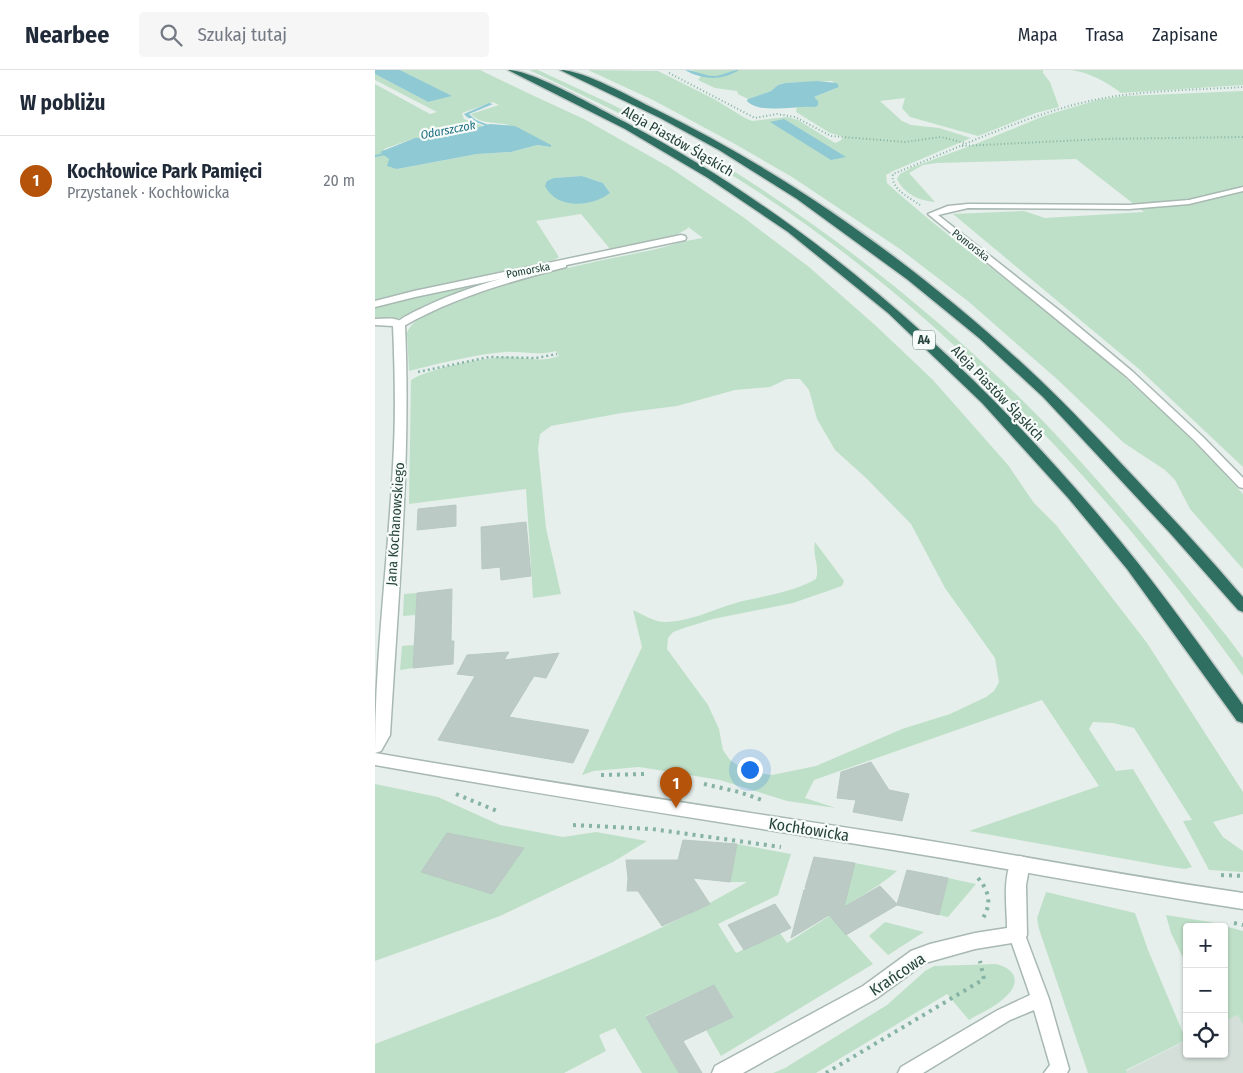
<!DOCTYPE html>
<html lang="pl">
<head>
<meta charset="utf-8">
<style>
  body { margin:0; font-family:"Fira Sans Condensed",sans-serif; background:#f6f6f7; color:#1f2937 }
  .controls { position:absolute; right:15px; bottom:15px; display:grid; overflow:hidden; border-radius:5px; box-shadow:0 1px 4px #0004 }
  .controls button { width:45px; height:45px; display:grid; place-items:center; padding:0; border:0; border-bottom:1px solid #e0e1e3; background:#fff; color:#1f2937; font:25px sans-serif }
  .you { position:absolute; left:374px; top:699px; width:18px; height:18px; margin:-12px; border:4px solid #fff; border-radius:50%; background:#1a73e8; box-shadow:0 0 0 8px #1a73e833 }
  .badge { display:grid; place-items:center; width:32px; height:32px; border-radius:50%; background:#b45309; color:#fff; font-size:16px; font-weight:700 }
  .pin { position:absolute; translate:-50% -41px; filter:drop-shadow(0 1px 2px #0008) }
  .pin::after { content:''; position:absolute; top:26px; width:18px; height:15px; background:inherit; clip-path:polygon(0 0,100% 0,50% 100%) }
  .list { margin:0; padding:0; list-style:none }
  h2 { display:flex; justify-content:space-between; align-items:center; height:65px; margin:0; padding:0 20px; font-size:21px }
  h2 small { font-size:16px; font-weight:400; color:#747a83 }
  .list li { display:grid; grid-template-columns:32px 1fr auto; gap:15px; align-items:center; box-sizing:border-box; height:90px; padding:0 20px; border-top:1px solid #e0e1e3 }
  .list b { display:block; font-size:19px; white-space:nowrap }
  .list p { margin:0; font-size:16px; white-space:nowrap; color:#747a83 }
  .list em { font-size:16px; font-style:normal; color:#747a83 }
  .icon { flex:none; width:28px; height:28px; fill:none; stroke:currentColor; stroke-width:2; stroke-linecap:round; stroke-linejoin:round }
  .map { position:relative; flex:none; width:868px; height:1003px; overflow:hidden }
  header { display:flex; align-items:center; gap:30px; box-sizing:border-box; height:70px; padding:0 25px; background:#fff; border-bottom:1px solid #e0e1e3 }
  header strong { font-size:24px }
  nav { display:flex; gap:28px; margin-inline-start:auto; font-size:18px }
  .search { width:350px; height:45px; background:#f6f6f7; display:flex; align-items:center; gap:12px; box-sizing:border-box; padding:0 18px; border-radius:5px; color:#747a83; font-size:19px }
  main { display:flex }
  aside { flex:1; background:#fff }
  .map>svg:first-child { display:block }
</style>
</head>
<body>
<header>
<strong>Nearbee</strong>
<div class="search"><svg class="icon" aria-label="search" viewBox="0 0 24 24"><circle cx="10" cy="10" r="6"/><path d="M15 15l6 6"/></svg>Szukaj tutaj</div>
<nav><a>Mapa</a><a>Trasa</a><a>Zapisane</a></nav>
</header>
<main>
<aside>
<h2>W pobliżu<small></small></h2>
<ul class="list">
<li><span class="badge">1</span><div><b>Kochłowice Park Pamięci</b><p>Przystanek · Kochłowicka</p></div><em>20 m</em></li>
</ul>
</aside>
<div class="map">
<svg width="868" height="1003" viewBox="0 0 868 1003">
  <rect width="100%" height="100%" fill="#e6efeb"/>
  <!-- built -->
  <polygon fill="#d4dfda" points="863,945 868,955 868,1003 752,1003 751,1001 812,970 812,984 849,984 849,951"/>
  <!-- green -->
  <g fill="#bfe0c8" fill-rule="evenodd">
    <path d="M25 0H105L157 25 209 49 294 97 368 147 434 197 500 255 558 310 633 395 659 433 681 455 772 573 868 722V744L838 752 848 767 868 781V802L834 800 808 751 817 750 759 658 738 653 718 652 714 659 741 701 758 699 817 797 810 799 795 797 594 761 724 716 667 630 439 710 430 728 461 738 412 731 345 710 264 697 219 701 207 705 267 577 258 540C267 544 279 552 290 552 316 552 343 537 368 531 394 525 418 522 441 509 445 495 437 485 440 472L469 511 467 516 418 533 338 549 309 558 298 562 293 568 292 579 333 635 344 659 348 680 355 690 371 701 397 705 441 696 527 659 575 644 611 627 619 621 624 612 620 588 570 518 536 454 490 407 460 380 442 349 434 320 425 309H412L395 317 360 320 302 336 247 343 176 356 165 364 163 379 171 458 186 524 158 528 151 419 34 434 36 310C55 298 107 288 130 287 148 287 166 293 184 286L181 281C164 286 147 281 130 282 97 285 66 293 34 301L32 263C43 224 235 189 277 180 294 176 311 170 328 168L313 157 312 159 301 165 235 179 206 144 161 151 184 187 179 190 0 230V14L55 44 62 42 0 10V4L53 32 76 26ZM118 32 124 35 96 44C105 54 118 52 129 54 142 56 163 71 176 77L162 75 136 82 102 84 22 99 9 79 40 68 70 67 108 56 89 49 87 43ZM207 106 228 113 235 123 179 108Z"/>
    <path d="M154 0H163C226 29 290 58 349 95 464 167 573 254 668 351 734 420 794 495 854 569L868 588V606C728 410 548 219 340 95 280 60 217 29 154 0Z"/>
    <path d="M213 0 283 1 339 29 370 48 377 51 412 47 423 50 460 73 465 71 469 67 455 63 421 42 422 36H436L439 27 464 17 457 11 410 13 403 15 396 21 373 29 363 24 362 21 340 18 323 10 327 5 316 0H668V3L675 12 684 37 661 43 603 66 535 47 527 38 530 28 505 31 527 51 536 55 564 58 596 68 518 101 511 105 512 113C564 161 623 201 677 246 745 301 809 358 868 424V499L815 439 800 410 790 400 749 373 683 310 594 232 525 179 417 107 360 74 278 30Z"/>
    <path d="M697 0H868V15L746 23C732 12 715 3 697 0Z"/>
    <path d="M868 21V397L764 299 578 144 649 141 670 148 769 142 701 89 562 93 548 95 534 103 560 132C544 131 529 124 522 109L525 104 538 97 603 73 669 46 722 30 750 26Z"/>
    <polygon points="114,211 115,212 29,248 0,250 0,236 39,225"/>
    <polygon points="42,523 41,545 28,546 29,524"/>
    <polygon points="39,575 38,598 25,600 27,576"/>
    <polygon points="0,714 63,727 125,755 188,767 221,762 272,771 238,792 125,846 0,891"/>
    <path d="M362 774 416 784 403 825 343 854 361 883 405 863 412 873 468 837 480 793 522 801C500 820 478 829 456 847L498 894 346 986 331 960 358 946 339 915 271 946 304 1003H267L240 958 224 965 231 981 189 1003H0V974C126 925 255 881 372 812H355Z"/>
    <polygon points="573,808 601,814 573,847 564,845"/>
    <polygon points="671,822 760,843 773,880 811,970 751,1000 752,1003 713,1003 664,859 662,848"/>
    <polygon points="791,845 835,852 868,861 868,955 863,945 849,951 849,857 812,857 812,896 796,863"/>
    <polygon points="510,852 549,862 513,885 494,866"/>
    <path d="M620 894C642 898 647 914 628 929 619 938 605 943 594 950L572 924 441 1003H398L410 998 512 935 550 901 559 896Z"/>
  </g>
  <!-- water -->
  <g fill="#8ec9d4">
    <polygon points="0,0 25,0 77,26 53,32 0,4"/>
    <path d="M442 11 462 13 464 17 439 27 443 31V35L441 37C422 35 385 45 372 31L373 29 396 21 403 15 410 13Z"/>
    <polygon points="409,49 471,87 456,90 395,52"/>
    <polygon points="115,54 140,56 176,75 176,77 162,75 136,82 102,84 22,99 12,96 14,89 5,82 40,68 70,67"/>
    <path d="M207 106 228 113 235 123C217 137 182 140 170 116L172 111 179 108Z"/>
  </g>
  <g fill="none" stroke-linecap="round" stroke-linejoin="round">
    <!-- stream -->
    <g fill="#8ec9d4" fill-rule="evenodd">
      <path d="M310 0C320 0 329 6 339 6 348 6 355 0 364 0 347 11 327 10 310 0Z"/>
      <path d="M114 33 118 34 94 44 101 50 121 58 120 61 118 62C114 54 96 53 89 44Z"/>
      <polygon points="14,82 16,82 16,84 0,87 0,85"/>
    </g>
  </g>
  <!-- building -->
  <g fill="#bbcac4" stroke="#b8c9c2">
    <polygon points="81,435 81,456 42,460 43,439"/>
    <polygon points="151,452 156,506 126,510 125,497 107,499 106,457"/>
    <polygon points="77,519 76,571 79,571 78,594 38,598 42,523"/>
    <polygon points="134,582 129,590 184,583 171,608 159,606 134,647 214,660 198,693 63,670 100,606 82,604 92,585"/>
    <polygon points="496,692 514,720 534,724 527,751 478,742 481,730 462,728 466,702"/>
    <polygon points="72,763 149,778 117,824 46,802"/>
    <polygon points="308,770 362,774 355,812 318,808 335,834 287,856 263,821 252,821 253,808 251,790 303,790"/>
    <polygon points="439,787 480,793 469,837 505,816 522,834 532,800 573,808 564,845 522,835 471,865 454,845 416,868 429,820 432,818 430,818"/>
    <polygon points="400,834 416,858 369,880 353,855"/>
    <polygon points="339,915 358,947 308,971 327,1003 304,1003 271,947"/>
  </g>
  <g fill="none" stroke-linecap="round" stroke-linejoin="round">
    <defs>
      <g id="service">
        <polygon points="868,117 868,121 814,134 754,139 593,138 563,145 685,241 758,302 828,367 868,408 868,418 864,417 820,371 751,306 553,144 573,136 593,134 754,135 814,130"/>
        <path d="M188 192 191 193V197C134 212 79 227 27 257L24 258 19 255C27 247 39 242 49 237 93 216 141 204 188 192Z"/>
        <polygon points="642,858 648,860 650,865 674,929 694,999 692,1003 669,1003 675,995 659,940 635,950 548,1003 523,1003 526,997 623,940 655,925 634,865 636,860"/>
      </g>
      <g id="minor">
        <polygon points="306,165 310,166 311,168 310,170 40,227 0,237 0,231 39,221"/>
        <path d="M0 249C11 249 23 246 30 255 36 392 23 528 15 665L6 681 0 683C0 587 13 492 18 396 21 349 20 302 18 256L0 255Z"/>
        <path d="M645 786 652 788 655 793 651 815 652 865 649 871 600 879 550 893 502 928 368 1003H337L340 996 488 916 536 881 555 874 600 863 632 858C632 836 627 808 638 788Z"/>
      </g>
      <path id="tertiary" d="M0 683C173 713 346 738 519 765 636 784 751 806 868 823V839C751 821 636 799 519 780 346 752 173 726 0 695Z"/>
      <g id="motorway">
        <path d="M133 0C158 0 224 39 250 52 444 154 608 304 746 472 789 524 828 580 868 635V653L862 651 752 499 694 429 607 333 513 243 413 162 333 108 250 59Z"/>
        <path d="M185 0C209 0 257 28 280 39 419 107 549 201 662 307 696 339 728 374 761 409 794 445 828 480 860 518L868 527V542L863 540 794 462 668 327 604 268 533 210 422 129 344 80 285 48Z"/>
      </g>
    </defs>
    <!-- service casing -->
    <use href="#service" stroke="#a8b8b2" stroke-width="3"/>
    <!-- minor casing -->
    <use href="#minor" stroke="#a8b8b2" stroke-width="3"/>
    <!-- tertiary casing -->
    <use href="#tertiary" stroke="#a8b8b2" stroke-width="3"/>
    <!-- motorway casing -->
    <use href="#motorway" stroke="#c2cac8" stroke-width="3"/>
    <!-- path-far2 -->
    <g stroke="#86b3a5" stroke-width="2" stroke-dasharray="1 2.5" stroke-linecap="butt">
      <polyline points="294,3 380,48 402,44 420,47 456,66 530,72 566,67 590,73"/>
      <polyline points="587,76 728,69 868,67"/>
      <path d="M545 135C534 127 515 119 518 104 583 78 657 42 724 29 771 20 821 20 868 17"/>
    </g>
    <!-- path-far1 -->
    <polyline stroke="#86b3a5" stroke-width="2.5" stroke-dasharray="2 3" stroke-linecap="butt" points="43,302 114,287 161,288 182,284"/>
    <!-- path -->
    <g stroke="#86b3a5" stroke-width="4" stroke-dasharray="3 5" stroke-linecap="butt">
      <polyline points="226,705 270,704"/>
      <polyline points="329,714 364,722 390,731"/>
      <polyline points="81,724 122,741"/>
      <polyline points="198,755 277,759 406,777"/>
      <polyline points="846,805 868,806"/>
      <path d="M603 808C614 821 617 833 608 848"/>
      <polyline points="859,853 868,855"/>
      <polyline points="451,1003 609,909 605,891"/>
    </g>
    <!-- service -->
    <use href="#service" fill="#fff" fill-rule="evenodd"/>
    <!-- minor -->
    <use href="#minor" fill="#fff" fill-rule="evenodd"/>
    <!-- tertiary -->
    <use href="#tertiary" fill="#fff" fill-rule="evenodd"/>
    <!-- motorway -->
    <use href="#motorway" fill="#2f6f62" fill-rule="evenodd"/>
  </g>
  <g text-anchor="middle" stroke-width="4.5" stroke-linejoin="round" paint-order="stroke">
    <!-- far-street labels -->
    <g font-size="11" fill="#24423a" stroke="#f7fbf9">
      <text transform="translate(596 175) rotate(38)" y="4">Pomorska</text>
      <text transform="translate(153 200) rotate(-11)" y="4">Pomorska</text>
    </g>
    <!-- far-water labels -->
    <g font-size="12" font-style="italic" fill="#1c6f80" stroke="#f7fbf9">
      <text transform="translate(73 60) rotate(-11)" y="4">Odarszczok</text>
    </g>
    <!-- shield labels -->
    <rect fill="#f7fbf9" stroke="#637a73" stroke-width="1" x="538" y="260.5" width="22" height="19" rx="4"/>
    <g font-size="12" font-weight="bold" fill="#24423a">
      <text x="549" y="274">A4</text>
    </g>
    <!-- street labels -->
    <g font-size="14" fill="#24423a" stroke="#f7fbf9">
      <text transform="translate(303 71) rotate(30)" y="5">Aleja Piastów Śląskich</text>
      <text transform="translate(623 323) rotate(46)" y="5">Aleja Piastów Śląskich</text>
      <text transform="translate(20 454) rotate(-86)" y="5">Jana Kochanowskiego</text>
    </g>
    <!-- near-street labels -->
    <g font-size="16" fill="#24423a" stroke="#f7fbf9">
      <text transform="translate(434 759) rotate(9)" y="6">Kochłowicka</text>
      <text transform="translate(522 904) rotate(-34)" y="6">Krańcowa</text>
    </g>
  </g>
</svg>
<div class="controls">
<button>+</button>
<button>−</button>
<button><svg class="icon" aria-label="locate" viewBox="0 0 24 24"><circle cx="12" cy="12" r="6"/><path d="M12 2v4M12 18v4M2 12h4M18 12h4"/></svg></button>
</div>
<div class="you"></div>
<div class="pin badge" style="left:301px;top:738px">1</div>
</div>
</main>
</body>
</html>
